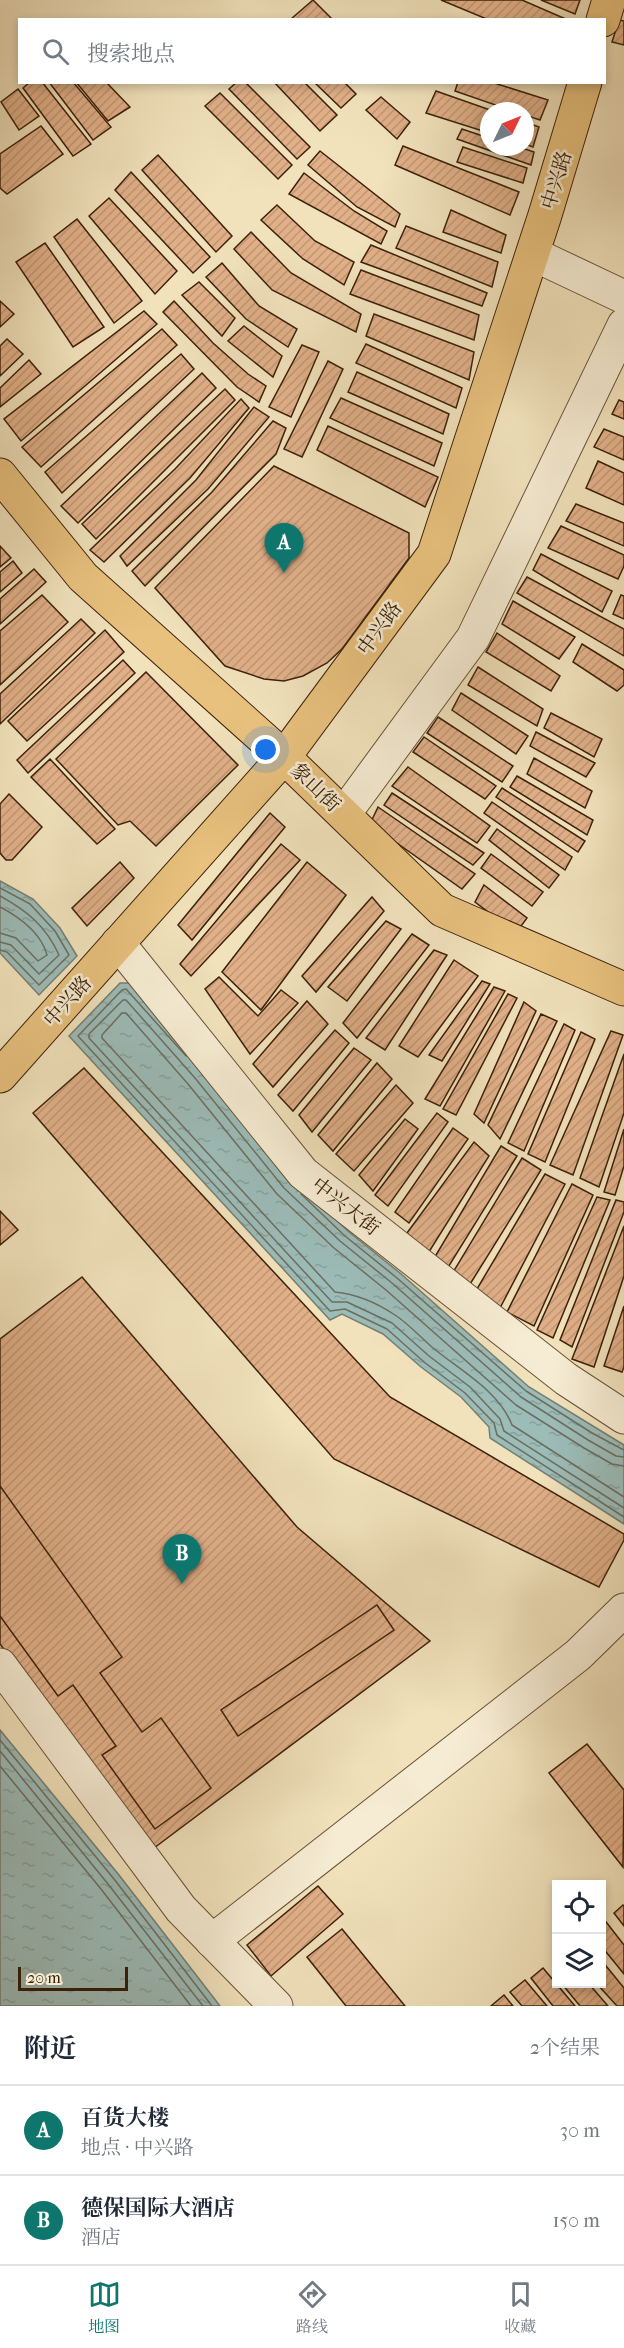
<!DOCTYPE html>
<html lang="zh">
<head>
<meta charset="utf-8">
<style>
  body { margin:0; font-family:"IM FELL French Canon","Noto Serif SC",serif; background:#f2f2f3; color:#1f2937 }
  .controls { position:absolute; right:18px; bottom:18px; display:grid; overflow:hidden; border-radius:0px; box-shadow:0 3px 9px #0003 }
  .controls button { width:54px; height:54px; display:grid; place-items:center; padding:0; border:0; border-bottom:2px solid #e0e1e3; background:#fff; color:#1f2937; font:30px sans-serif }
  .compass { position:absolute; left:480px; top:102px; width:54px; height:54px; border-radius:50%; background:#fff; box-shadow:0 3px 9px #0003; rotate:47deg }
  .scale { position:absolute; left:18px; bottom:15px; width:110px; box-sizing:border-box; padding-left:6px; border:3px solid #3c2109; border-top:0; font-size:16px; line-height:21px; white-space:nowrap; color:#3c2109; -webkit-text-stroke:4px #f6ecd3; paint-order:stroke }
  .you { position:absolute; left:266px; top:750px; width:21px; height:21px; margin:-15px; border:4px solid #fff; border-radius:50%; background:#1a73e8; box-shadow:0 0 0 9px #1a73e833 }
  .badge { display:grid; place-items:center; width:39px; height:39px; border-radius:50%; background:#0f766e; color:#fff; font-size:20px; font-weight:700 }
  .pin { position:absolute; translate:-50% -50px; filter:drop-shadow(0 2px 3px #0008) }
  .pin::after { content:''; position:absolute; top:32px; width:21px; height:18px; background:inherit; clip-path:polygon(0 0,100% 0,50% 100%) }
  .list { margin:0; padding:0; list-style:none }
  h2 { display:flex; justify-content:space-between; align-items:center; height:78px; margin:0; padding:0 24px; font-size:26px }
  h2 small { font-size:20px; font-weight:400; color:#747a83 }
  .list li { display:grid; grid-template-columns:39px 1fr auto; gap:18px; align-items:center; box-sizing:border-box; height:90px; padding:0 24px; border-top:2px solid #e0e1e3 }
  .list b { display:block; font-size:22px; white-space:nowrap }
  .list p { margin:0; font-size:20px; white-space:nowrap; color:#747a83 }
  .list em { font-size:20px; font-style:normal; color:#747a83 }
  .icon { flex:none; width:33px; height:33px; fill:none; stroke:currentColor; stroke-width:2; stroke-linecap:round; stroke-linejoin:round }
  .map { position:relative; flex:none; width:624px; height:2006px; overflow:hidden }
  .search { position:absolute; background:#fff; box-shadow:0 3px 9px #0003; left:18px; right:18px; top:18px; height:66px; display:flex; align-items:center; gap:15px; box-sizing:border-box; padding:0 21px; border-radius:0px; color:#747a83; font-size:22px }
  .sheet { height:258px; background:#fff }
  nav { display:flex; justify-content:space-around; align-items:center; box-sizing:border-box; height:84px; border-top:2px solid #e0e1e3; background:#fff; font-size:16px; color:#747a83 }
  nav a { display:grid; justify-items:center; gap:3px }
  nav .on { color:#0f766e }
  .map>svg:first-child { display:block }
</style>
</head>
<body>
<div class="map">
<svg width="624" height="2006" viewBox="0 0 624 2006">
  <defs>
    <pattern id="water-ripples" width="26" height="14" patternUnits="userSpaceOnUse" patternTransform="scale(1.5)"><rect width="26" height="14" fill="#9cbcb8"/><path d="M2 4q2-2 4 0t4 0M15 11q2-2 4 0t4 0" fill="none" stroke="#87a19d"/></pattern>
    <pattern id="building-hatch" width="6" height="6" patternUnits="userSpaceOnUse" patternTransform="scale(1.5)"><rect width="6" height="6" fill="#e1b089"/><path d="M-1 1l2-2M0 6l6-6M5 7l2-2" fill="none" stroke="#c29775"/></pattern>
  </defs>
  <rect width="100%" height="100%" fill="#f1e2bc"/>
  <filter id="stains"><feTurbulence type="fractalNoise" baseFrequency=".00333" numOctaves="4"/><feColorMatrix values="0 0 0 0 .2 0 0 0 0 .09 0 0 0 0 .02 0 0 0 .5 -.17"/></filter>
  <radialGradient id="worn" r=".72"><stop offset=".6" stop-color="#630" stop-opacity="0"/><stop offset="1" stop-color="#630" stop-opacity=".3"/></radialGradient>
  <!-- water -->
  <g fill="url(#water-ripples)" stroke="#767e72" stroke-width="1.5">
    <polygon points="0,881 33,899 60,928 77,956 39,995 0,953"/>
    <polygon points="120,983 130,983 294,1179 349,1232 400,1273 529,1387 624,1445 624,1524 490,1438 489,1427 461,1397 421,1367 383,1334 342,1314 330,1320 69,1036"/>
    <polygon points="0,1730 119,1875 220,2006 0,2006"/>
  </g>
  <g fill="none" stroke-linecap="round" stroke-linejoin="round">
    <!-- shore -->
    <g stroke="#6c6e60" stroke-width="1.5">
      <polyline points="0,888 30,904 55,931 69,955 39,985 7,952 0,950"/>
      <path d="M0 896C27 911 46 926 59 955L39 974 11 945 0 942"/>
      <path d="M0 907C19 917 41 933 47 955L38 961 16 938 0 933"/>
      <polyline points="186,1056 126,989 122,990 78,1036 330,1311 345,1309 387,1329 424,1362 465,1393 494,1423 497,1435 624,1517"/>
      <polyline points="301,1194 345,1236 397,1278 526,1391 592,1433 624,1450"/>
      <polyline points="624,1457 616,1456 588,1440 521,1397 392,1283 340,1241 284,1188 195,1078 126,1000 123,1000 89,1034 89,1038 332,1302 347,1302 392,1323 429,1356 470,1387 500,1419 504,1431 624,1508"/>
      <path d="M624 1466 612 1464 584 1448 516 1405 386 1290 334 1248 277 1194 188 1084 126 1013H122L102 1035V1038L335 1292C355 1294 377 1303 395 1315 409 1324 421 1338 433 1348 461 1371 499 1391 512 1425L624 1497"/>
      <polyline points="0,1740 114,1879 212,2006"/>
      <polyline points="0,1751 108,1884 203,2006"/>
      <polyline points="0,1766 101,1889 191,2006"/>
    </g>
  </g>
  <!-- building -->
  <g fill="url(#building-hatch)" stroke="#3c2109" stroke-width="1.5">
    <polygon points="313,0 333,20 291,19"/>
    <polygon points="441,0 522,0 568,20 489,20"/>
    <polygon points="541,0 580,0 575,14"/>
    <polygon points="619,20 624,21 624,45 612,42"/>
    <polygon points="30,82 42,82 91,144 73,156 23,88"/>
    <polygon points="49,82 73,82 111,127 93,140"/>
    <polygon points="76,82 106,82 130,107 108,121"/>
    <polygon points="237,82 245,82 310,147 297,159 229,89"/>
    <polygon points="274,82 304,82 337,115 320,131"/>
    <polygon points="314,82 344,82 356,94 341,108"/>
    <polygon points="458,82 491,82 548,100 540,120 525,115 525,111 513,111 455,91"/>
    <polygon points="18,89 39,116 19,130 1,102"/>
    <polygon points="436,91 493,111 489,111 489,133 426,113"/>
    <polygon points="220,93 292,165 278,179 205,106"/>
    <polygon points="381,97 410,122 397,139 366,110"/>
    <polygon points="525,122 539,127 533,147 525,144"/>
    <polygon points="41,126 63,154 7,194 0,188 0,154"/>
    <polygon points="462,129 489,138 489,147 519,147 534,152 531,165 457,139"/>
    <polygon points="403,146 519,192 510,215 395,165"/>
    <polygon points="463,147 527,168 523,183 457,162"/>
    <polygon points="320,151 400,214 395,227 357,207 308,165"/>
    <polygon points="158,155 232,236 216,252 142,170"/>
    <polygon points="131,172 210,257 193,273 115,190"/>
    <polygon points="304,173 354,211 387,231 381,244 289,194"/>
    <polygon points="109,198 177,271 155,294 89,216"/>
    <polygon points="277,205 315,241 354,262 344,285 303,259 261,220"/>
    <polygon points="451,210 506,235 501,253 443,232"/>
    <polygon points="77,219 142,301 114,323 54,237"/>
    <polygon points="406,226 498,262 492,287 396,248"/>
    <polygon points="251,232 291,273 361,314 356,332 272,290 234,249"/>
    <polygon points="45,243 104,327 73,347 16,262"/>
    <polygon points="371,245 487,293 482,306 361,262"/>
    <polygon points="222,263 259,306 297,329 288,347 246,319 206,277"/>
    <polygon points="361,270 479,315 474,340 350,294"/>
    <polygon points="199,282 235,318 222,336 182,295"/>
    <polygon points="0,301 14,314 0,327"/>
    <polygon points="174,301 213,343 248,374 266,386 259,402 237,387 163,312"/>
    <polygon points="144,311 157,324 21,441 4,419"/>
    <polygon points="374,314 474,352 469,380 366,336"/>
    <polygon points="244,326 282,356 273,377 228,341"/>
    <polygon points="162,329 177,345 41,467 22,447"/>
    <polygon points="7,339 23,354 0,376 0,346"/>
    <polygon points="366,344 462,388 456,408 356,363"/>
    <polygon points="302,345 319,352 291,417 269,407"/>
    <polygon points="181,354 194,369 62,493 45,472"/>
    <polygon points="29,360 41,374 0,407 0,388"/>
    <polygon points="328,361 343,369 302,457 284,449"/>
    <polygon points="357,372 449,414 443,434 348,392"/>
    <polygon points="202,373 216,388 78,523 61,506"/>
    <polygon points="225,389 235,400 96,539 82,524"/>
    <polygon points="341,398 442,443 434,466 330,418"/>
    <polygon points="241,399 249,408 190,478 104,562 90,550 175,469"/>
    <polygon points="619,400 624,402 624,419 612,414"/>
    <polygon points="254,407 269,417 208,489 127,566 120,556 196,480"/>
    <polygon points="273,421 286,428 276,454 145,586 132,571 212,492"/>
    <polygon points="328,426 438,477 425,507 317,450"/>
    <polygon points="604,429 624,437 624,460 594,447"/>
    <polygon points="598,461 624,473 624,505 586,488"/>
    <polygon points="274,466 409,533 409,558 342,649 327,663 303,676 284,681 264,679 225,666 155,588"/>
    <polygon points="576,504 624,523 624,546 566,521"/>
    <polygon points="561,526 624,555 624,566 618,579 548,548"/>
    <polygon points="0,546 11,558 0,567"/>
    <polygon points="541,554 612,591 602,612 533,570"/>
    <polygon points="13,561 22,573 0,592 0,572"/>
    <polygon points="34,569 46,582 0,624 0,599"/>
    <polygon points="527,577 624,629 624,656 517,593"/>
    <polygon points="42,595 68,622 0,685 0,631"/>
    <polygon points="621,595 624,596 624,619 613,614"/>
    <polygon points="513,601 575,637 559,659 502,624"/>
    <polygon points="81,619 95,633 0,724 0,694"/>
    <polygon points="105,630 124,652 27,741 8,721"/>
    <polygon points="497,633 560,676 551,691 486,652"/>
    <polygon points="582,644 624,670 624,685 617,691 573,662"/>
    <polygon points="123,660 135,673 28,773 17,760"/>
    <polygon points="478,667 543,709 537,726 468,685"/>
    <polygon points="146,672 238,765 156,846 130,821 118,825 56,759"/>
    <polygon points="461,693 528,736 516,754 452,710"/>
    <polygon points="551,713 602,739 594,757 544,728"/>
    <polygon points="438,717 513,766 502,782 427,733"/>
    <polygon points="536,732 595,763 586,777 530,746"/>
    <polygon points="424,737 496,786 485,799 413,752"/>
    <polygon points="534,758 592,791 585,808 527,774"/>
    <polygon points="50,759 115,829 97,844 31,777"/>
    <polygon points="408,767 490,826 477,843 392,786"/>
    <polygon points="517,776 593,820 587,835 510,787"/>
    <polygon points="502,788 585,841 578,852 496,797"/>
    <polygon points="392,793 484,853 473,865 384,805"/>
    <polygon points="9,794 42,827 12,860 6,860 0,853 0,804"/>
    <polygon points="492,802 572,857 565,870 484,813"/>
    <polygon points="378,807 475,874 462,889 370,824"/>
    <polygon points="270,813 285,827 192,940 178,925"/>
    <polygon points="497,829 559,875 549,888 489,840"/>
    <polygon points="281,844 300,860 191,976 180,964"/>
    <polygon points="491,854 543,892 532,906 481,868"/>
    <polygon points="120,862 134,878 87,926 72,908"/>
    <polygon points="307,862 346,895 261,1010 222,972"/>
    <polygon points="484,885 527,918 516,933 475,902"/>
    <polygon points="372,897 384,911 316,992 302,976"/>
    <polygon points="386,921 401,929 347,1001 328,987"/>
    <polygon points="412,934 429,945 357,1038 343,1023"/>
    <polygon points="434,950 447,955 385,1050 366,1038"/>
    <polygon points="454,960 478,976 418,1057 399,1046"/>
    <polygon points="219,977 258,1016 281,990 298,1003 250,1054 205,989"/>
    <polygon points="482,981 490,984 442,1061 429,1055"/>
    <polygon points="494,987 505,991 440,1106 425,1099"/>
    <polygon points="508,994 517,998 456,1115 443,1109"/>
    <polygon points="307,1001 328,1024 273,1087 253,1064"/>
    <polygon points="524,1002 536,1011 484,1123 474,1114"/>
    <polygon points="541,1014 557,1021 500,1139 488,1125"/>
    <polygon points="564,1024 575,1030 524,1151 508,1143"/>
    <polygon points="335,1030 349,1043 293,1111 278,1095"/>
    <polygon points="611,1031 623,1035 573,1175 550,1165"/>
    <polygon points="581,1032 595,1039 545,1162 528,1154"/>
    <polygon points="354,1048 371,1060 312,1132 299,1115"/>
    <polygon points="624,1054 624,1113 599,1187 580,1178"/>
    <polygon points="377,1063 392,1079 333,1151 318,1135"/>
    <polygon points="84,1068 390,1397 624,1534 624,1540 599,1587 334,1459 33,1113"/>
    <polygon points="396,1085 413,1103 354,1171 336,1154"/>
    <polygon points="437,1113 448,1122 388,1206 375,1195"/>
    <polygon points="405,1119 418,1129 373,1191 359,1175"/>
    <polygon points="453,1128 468,1139 409,1223 395,1212"/>
    <polygon points="624,1129 624,1166 615,1195 604,1192"/>
    <polygon points="474,1142 489,1156 427,1255 407,1233"/>
    <polygon points="501,1146 517,1156 447,1269 433,1260"/>
    <polygon points="522,1158 541,1170 467,1289 452,1274"/>
    <polygon points="545,1174 565,1184 500,1308 474,1294"/>
    <polygon points="572,1184 593,1195 534,1326 507,1312"/>
    <polygon points="597,1197 610,1200 553,1338 537,1330"/>
    <polygon points="616,1200 624,1202 624,1212 572,1347 560,1340"/>
    <polygon points="0,1211 18,1230 0,1245"/>
    <polygon points="624,1226 624,1276 594,1367 572,1359"/>
    <polygon points="82,1277 297,1527 430,1641 154,1848 0,1644 0,1339"/>
    <polygon points="624,1306 624,1367 622,1372 604,1366"/>
    <polygon points="0,1486 122,1657 100,1673 142,1732 161,1718 211,1788 155,1829 102,1755 116,1746 73,1685 58,1696 0,1616"/>
    <polygon points="377,1605 394,1630 238,1736 221,1710"/>
    <polygon points="587,1744 624,1790 623,1867 549,1773"/>
    <polygon points="318,1886 343,1914 271,1976 247,1945"/>
    <polygon points="623,1905 624,1906 624,1926 614,1913"/>
    <polygon points="603,1918 624,1945 624,1974 602,1947"/>
    <polygon points="342,1929 405,2006 346,2006 307,1957"/>
    <polygon points="602,1961 624,1988 624,2006 617,2006 597,1984 602,1984"/>
    <polygon points="543,1968 575,2006 553,2006 531,1978"/>
    <polygon points="525,1980 547,2006 522,2006 510,1992"/>
    <polygon points="562,1984 589,1984 608,2006 580,2006"/>
    <polygon points="504,1995 513,2006 491,2006"/>
  </g>
  <g fill="none" stroke-linecap="round" stroke-linejoin="round">
    <defs>
      <g id="minor">
        <polyline points="533,254 624,297"/>
        <polyline points="344,814 473,638 624,325"/>
        <polyline points="118,943 303,1173 566,1379 624,1417"/>
        <polyline points="0,1665 181,1909 276,2006"/>
        <polyline points="212,1941 578,1655 624,1610"/>
      </g>
      <g id="major">
        <polyline points="603,20 609,0"/>
        <polyline points="0,475 83,577 284,757 442,910 624,989"/>
        <polyline points="0,1076 284,757 434,554 545,215 585,82"/>
      </g>
    </defs>
    <!-- minor casing -->
    <use href="#minor" stroke="#695136" stroke-width="35"/>
    <!-- major casing -->
    <use href="#major" stroke="#3c2109" stroke-width="35"/>
    <!-- minor -->
    <use href="#minor" stroke="#f6ecd3" stroke-width="33"/>
    <!-- major -->
    <use href="#major" stroke="#e8c17e" stroke-width="33"/>
  </g>
  <g text-anchor="middle" stroke-width="5" stroke-linejoin="round" paint-order="stroke">
    <!-- street labels -->
    <g font-size="20" fill="#3c2109" stroke="#f6ecd3">
      <text transform="translate(556 180) rotate(-73)" y="7">中兴路</text>
      <text transform="translate(379 628) rotate(-54)" y="7">中兴路</text>
      <text transform="translate(316 787) rotate(44)" y="7">象山街</text>
      <text transform="translate(67 1001) rotate(-48)" y="7">中兴路</text>
      <text transform="translate(346 1206) rotate(38)" y="7">中兴大街</text>
    </g>
  </g>
  <rect width="100%" height="100%" filter="url(#stains)"/>
  <rect width="100%" height="100%" fill="url(#worn)"/>
</svg>
<div class="controls">
<button><svg class="icon" aria-label="locate" viewBox="0 0 24 24"><circle cx="12" cy="12" r="6"/><path d="M12 2v4M12 18v4M2 12h4M18 12h4"/></svg></button>
<button><svg class="icon" aria-label="layers" viewBox="0 0 24 24"><path d="M12 4l9 5-9 5-9-5zM3 14l9 5 9-5"/></svg></button>
</div>
<svg class="compass" viewBox="-18 -18 36 36"><path d="M0-13l5 13h-10z" fill="#e53935"/><path d="M0 13l5-13h-10z" fill="#747a83"/></svg>
<div class="scale">20 m</div>
<div class="you"></div>
<div class="pin badge" style="left:284px;top:573px">A</div>
<div class="pin badge" style="left:182px;top:1584px">B</div>
<div class="search"><svg class="icon" aria-label="search" viewBox="0 0 24 24"><circle cx="10" cy="10" r="6"/><path d="M15 15l6 6"/></svg>搜索地点</div>
</div>
<section class="sheet">
<h2>附近<small>2个结果</small></h2>
<ul class="list">
<li><span class="badge">A</span><div><b>百货大楼</b><p>地点 · 中兴路</p></div><em>30 m</em></li>
<li><span class="badge">B</span><div><b>德保国际大酒店</b><p>酒店</p></div><em>150 m</em></li>
</ul>
</section>
<nav>
<a class="on"><svg class="icon" aria-label="map" viewBox="0 0 24 24"><path d="M3 6l6-2 6 2 6-2v14l-6 2-6-2-6 2zM9 4v14M15 6v14"/></svg>地图</a>
<a><svg class="icon" aria-label="directions" viewBox="0 0 24 24"><path d="M12 3l9 9-9 9-9-9zM9 14v-3h6M13 9l2 2-2 2"/></svg>路线</a>
<a><svg class="icon" aria-label="saved" viewBox="0 0 24 24"><path d="M7 4h10v16l-5-4-5 4z"/></svg>收藏</a>
</nav>
</body>
</html>
